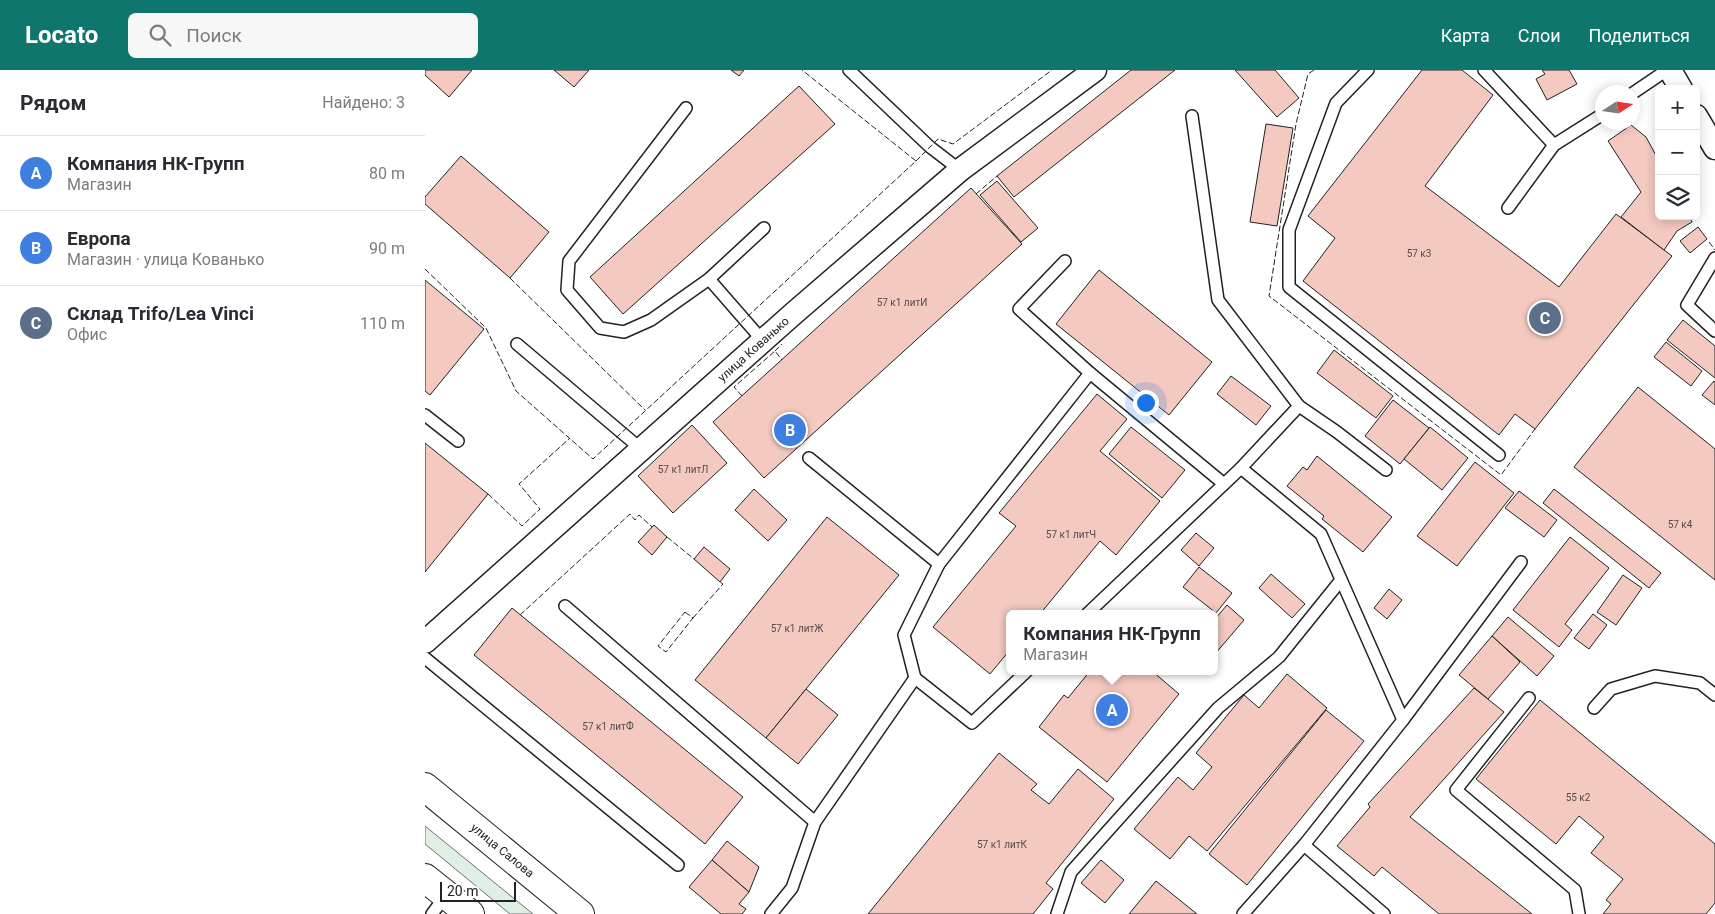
<!DOCTYPE html>
<html lang="ru">
<head>
<meta charset="utf-8">
<style>
  body { margin:0; font-family:Roboto,sans-serif; background:#f7f7f7; color:#2b2b33 }
  .controls { position:absolute; right:15px; top:15px; display:grid; overflow:hidden; border-radius:8px; box-shadow:0 2px 12px #0003 }
  .controls button { width:45px; height:45px; display:grid; place-items:center; padding:0; border:0; border-bottom:1px solid #e1e1e2; background:#fff; color:#2b2b33; font:25px sans-serif }
  .compass { position:absolute; left:1170px; top:15px; width:45px; height:45px; border-radius:50%; background:#fff; box-shadow:0 2px 12px #0003; rotate:78deg }
  .scale { position:absolute; left:15px; bottom:12px; width:76px; box-sizing:border-box; padding-left:5px; border:2px solid #222; border-top:0; font-size:14px; line-height:18px; white-space:nowrap; color:#222; -webkit-text-stroke:4px #fff; paint-order:stroke }
  .you { position:absolute; left:720px; top:332px; width:18px; height:18px; margin:-12px; border:4px solid #fff; border-radius:50%; background:#1a73e8; box-shadow:0 0 0 8px #1a73e833 }
  .badge { display:grid; place-items:center; width:32px; height:32px; border-radius:50%; background:#0f766e; color:#fff; font-size:16px; font-weight:700 }
  .pin { position:absolute; translate:-50% -50%; border:2px solid #fff; box-shadow:0 1px 5px #0006 }
  .popup { position:absolute; left:581px; top:540px; width:212px; height:65px; box-sizing:border-box; display:grid; place-content:center; border-radius:8px; background:#fff; filter:drop-shadow(0 1px 4px #0005); font-size:16px; white-space:nowrap; color:#7c7c81 }
  .popup b { font-size:19px; color:#2b2b33 }
  .popup::after { content:''; position:absolute; left:50%; top:100%; margin-left:-10px; border:10px solid transparent; border-top-color:#fff }
  .list { margin:0; padding:0; list-style:none }
  h2 { display:flex; justify-content:space-between; align-items:center; height:65px; margin:0; padding:0 20px; font-size:21px }
  h2 small { font-size:16px; font-weight:400; color:#7c7c81 }
  .list li { display:grid; grid-template-columns:32px 1fr auto; gap:15px; align-items:center; box-sizing:border-box; height:75px; padding:0 20px; border-top:1px solid #e1e1e2 }
  .list b { display:block; font-size:19px; white-space:nowrap }
  .list p { margin:0; font-size:16px; white-space:nowrap; color:#7c7c81 }
  .list em { font-size:16px; font-style:normal; color:#7c7c81 }
  .icon { flex:none; width:28px; height:28px; fill:none; stroke:currentColor; stroke-width:2; stroke-linecap:round; stroke-linejoin:round }
  .map { position:relative; flex:none; width:1290px; height:844px; overflow:hidden }
  header { display:flex; align-items:center; gap:30px; box-sizing:border-box; height:70px; padding:0 25px; background:#0f766e; color:#fff }
  header strong { font-size:24px }
  nav { display:flex; gap:28px; margin-inline-start:auto; font-size:18px }
  .search { width:350px; height:45px; background:#f7f7f7; display:flex; align-items:center; gap:12px; box-sizing:border-box; padding:0 18px; border-radius:8px; color:#7c7c81; font-size:19px }
  main { display:flex }
  aside { flex:1; background:#fff }
  .map>svg:first-child { display:block }
</style>
</head>
<body>
<header>
<strong>Locato</strong>
<div class="search"><svg class="icon" aria-label="search" viewBox="0 0 24 24"><circle cx="10" cy="10" r="6"/><path d="M15 15l6 6"/></svg>Поиск</div>
<nav><a>Карта</a><a>Слои</a><a>Поделиться</a></nav>
</header>
<main>
<aside>
<h2>Рядом<small>Найдено: 3</small></h2>
<ul class="list">
<li><span class="badge" style="background:#3f7fe0">A</span><div><b>Компания НК-Групп</b><p>Магазин</p></div><em>80 m</em></li>
<li><span class="badge" style="background:#3f7fe0">B</span><div><b>Европа</b><p>Магазин · улица Кованько</p></div><em>90 m</em></li>
<li><span class="badge" style="background:#5c6f8a">C</span><div><b>Склад Trifo/Lea Vinci</b><p>Офис</p></div><em>110 m</em></li>
</ul>
</aside>
<div class="map">
<svg width="1290" height="844" viewBox="0 0 1290 844">
  <rect width="100%" height="100%" fill="#fff"/>
  <!-- green -->
  <polygon fill="#e0efe3" stroke="#6f6f6f" points="0,756 108,844 85,844 0,774"/>
  <!-- building -->
  <g fill="#f3c9c0" stroke="#222">
    <polygon points="0,0 47,0 24,27 0,5"/>
    <polygon points="129,0 164,0 149,17"/>
    <polygon points="306,0 319,0 314,6"/>
    <polygon points="706,0 750,0 589,127 572,106"/>
    <polygon points="810,0 850,0 874,28 852,47"/>
    <polygon points="997,0 1037,0 1068,25 1000,116 1134,217 1191,144 1247,186 1110,359 1090,344 1074,365 878,211 910,168 883,146"/>
    <polygon points="1117,0 1144,0 1152,14 1122,30 1111,9 1120,4"/>
    <polygon points="374,16 410,54 198,244 165,207"/>
    <polygon points="841,54 868,58 852,156 825,152"/>
    <polygon points="1206,55 1221,67 1234,91 1234,146 1264,146 1267,152 1252,161 1239,180 1196,147 1216,122 1183,71"/>
    <polygon points="36,86 124,162 85,208 0,134 0,127"/>
    <polygon points="572,111 613,158 596,172 555,125"/>
    <polygon points="546,118 597,174 339,408 288,352"/>
    <polygon points="1273,157 1282,169 1265,183 1255,171"/>
    <polygon points="674,200 787,292 744,345 631,254"/>
    <polygon points="0,210 59,259 5,325 0,321"/>
    <polygon points="1258,250 1290,276 1290,308 1242,270"/>
    <polygon points="1241,272 1277,301 1266,316 1229,287"/>
    <polygon points="909,280 968,326 951,348 892,303"/>
    <polygon points="806,306 846,336 831,355 792,324"/>
    <polygon points="1289,311 1290,312 1290,335 1277,325"/>
    <polygon points="1213,317 1290,379 1290,510 1149,397"/>
    <polygon points="672,324 702,349 675,381 735,431 691,485 675,471 615,544 584,544 584,581 565,604 508,557 591,456 574,443"/>
    <polygon points="968,330 1004,358 975,394 940,366"/>
    <polygon points="267,355 302,393 248,443 213,406"/>
    <polygon points="706,357 760,400 737,428 684,384"/>
    <polygon points="1005,357 1043,388 1017,420 979,389"/>
    <polygon points="0,373 63,424 0,502"/>
    <polygon points="892,386 967,447 938,482 897,449 899,446 862,416 878,397 882,400"/>
    <polygon points="1050,392 1089,423 1032,496 992,466"/>
    <polygon points="329,419 362,450 343,471 310,440"/>
    <polygon points="1129,419 1236,503 1224,518 1118,433"/>
    <polygon points="1094,421 1132,450 1119,467 1080,438"/>
    <polygon points="402,447 474,505 341,668 270,610"/>
    <polygon points="229,455 242,467 227,485 213,472"/>
    <polygon points="771,463 789,478 774,496 756,480"/>
    <polygon points="1145,467 1184,498 1140,554 1147,560 1134,577 1088,540"/>
    <polygon points="279,477 305,499 295,512 269,489"/>
    <polygon points="774,497 807,523 791,543 758,517"/>
    <polygon points="846,504 880,534 867,548 834,518"/>
    <polygon points="1198,505 1217,518 1191,555 1172,542"/>
    <polygon points="964,519 977,530 962,549 949,538"/>
    <polygon points="802,535 819,550 790,584 790,549"/>
    <polygon points="87,538 318,727 280,774 49,585"/>
    <polygon points="1168,544 1182,555 1164,579 1149,568"/>
    <polygon points="1083,547 1129,586 1112,606 1067,566"/>
    <polygon points="1067,566 1095,592 1063,629 1034,605"/>
    <polygon points="665,601 727,601 754,624 682,712 614,657 639,625 643,628"/>
    <polygon points="862,604 902,638 782,781 764,766 745,789 709,759 753,707 768,720 787,697 771,683 819,625 834,638"/>
    <polygon points="1049,618 1079,642 985,747 1107,844 1014,844 957,797 949,806 912,776 945,737 943,734"/>
    <polygon points="381,619 413,645 373,694 341,668"/>
    <polygon points="1115,630 1290,774 1290,833 1281,844 1178,844 1186,834 1181,830 1198,809 1166,783 1179,767 1154,746 1131,774 1051,709"/>
    <polygon points="901,640 939,671 822,815 784,784"/>
    <polygon points="574,683 612,714 606,720 624,734 653,699 689,729 621,813 628,819 608,844 443,844"/>
    <polygon points="302,771 334,797 324,822 287,790"/>
    <polygon points="287,790 324,822 314,834 321,839 317,844 296,844 264,817"/>
    <polygon points="676,790 699,810 680,833 656,813"/>
    <polygon points="731,811 772,844 704,844"/>
  </g>
  <g fill="none" stroke-linecap="round" stroke-linejoin="round">
    <defs>
      <g id="lane">
        <polyline points="424,0 505,77 535,100"/>
        <polyline points="943,0 911,33 864,160 864,217 1074,385"/>
        <polyline points="1059,0 1129,75"/>
        <polyline points="1208,23 1242,0"/>
        <polyline points="261,38 144,191 142,220 175,258 199,262 226,250 284,209 339,158"/>
        <polyline points="767,46 793,230 874,336 816,398"/>
        <polyline points="1083,138 1129,75 1178,44"/>
        <polyline points="1290,188 1262,235 1290,261"/>
        <polyline points="640,191 594,239 665,303 799,414"/>
        <polyline points="284,209 338,271"/>
        <polyline points="92,274 216,379"/>
        <polyline points="874,336 912,362 961,400"/>
        <polyline points="0,345 33,371"/>
        <polyline points="384,388 514,494"/>
        <polyline points="140,536 390,752"/>
        <polyline points="662,544 816,398 896,464 978,650 879,775 818,844"/>
        <polyline points="0,588 253,795"/>
        <polyline points="490,608 479,565 514,494 665,303"/>
        <polyline points="1104,628 1031,720 1150,820 1154,844"/>
        <polyline points="1169,638 1186,619 1230,606 1275,613 1290,625"/>
        <polyline points="978,650 1096,492"/>
        <polyline points="879,775 959,844"/>
        <polyline points="7,844 21,825"/>
        <polyline points="346,844 367,818 390,752 490,608 547,653 602,601"/>
        <polyline points="632,844 646,802 793,638 854,587 916,510"/>
      </g>
      <g id="street">
        <polyline points="1245,0 1256,19"/>
        <polyline points="1271,46 1290,78"/>
        <path id="s1" d="M0 572 368 244 535 100 670 0"/>
      </g>
      <g id="primary">
        <path id="s2" d="M0 717 155 844"/>
        <polyline points="0,808 45,844"/>
      </g>
    </defs>
    <!-- lane casing -->
    <use href="#lane" stroke="#222" stroke-width="14"/>
    <!-- street casing -->
    <use href="#street" stroke="#222" stroke-width="25"/>
    <!-- primary casing -->
    <use href="#primary" stroke="#222" stroke-width="30"/>
    <!-- lane -->
    <use href="#lane" stroke="#fff" stroke-width="11"/>
    <!-- street -->
    <use href="#street" stroke="#fff" stroke-width="22"/>
    <!-- primary -->
    <use href="#primary" stroke="#fff" stroke-width="28"/>
    <!-- fence -->
    <g stroke="#222" stroke-width="1" stroke-dasharray="6 2.5" stroke-linecap="butt">
      <polyline points="889,0 883,4 871,54 844,226 1076,405 1110,359"/>
      <polyline points="491,91 513,69 528,74 627,0"/>
      <polyline points="551,124 572,106"/>
      <polyline points="1284,172 1290,180"/>
      <polyline points="0,199 61,258 91,321 168,389 491,91 377,0"/>
      <polyline points="85,208 220,340"/>
      <polyline points="350,281 357,274"/>
      <polyline points="317,326 309,317 350,281 357,290"/>
      <polyline points="63,424 97,456 115,439 94,414 145,368"/>
      <polyline points="242,467 269,489"/>
      <polygon points="260,542 268,548 241,582 233,576"/>
      <polyline points="95,545 205,444 210,450 214,445 227,457"/>
      <polyline points="268,548 298,514 295,512"/>
    </g>
  </g>
  <g text-anchor="middle" stroke-width="4" stroke-linejoin="round" paint-order="stroke">
    <!-- number labels -->
    <g font-size="10" fill="#564c4a">
      <text x="994" y="187">57 к3</text>
      <text x="477" y="236">57 к1 литИ</text>
      <text x="258" y="403">57 к1 литЛ</text>
      <text x="1255" y="458">57 к4</text>
      <text x="646" y="468">57 к1 литЧ</text>
      <text x="372" y="562">57 к1 литЖ</text>
      <text x="183" y="660">57 к1 литФ</text>
      <text x="1153" y="731">55 к2</text>
      <text x="577" y="778">57 к1 литК</text>
    </g>
    <!-- street labels -->
    <g font-size="12" fill="#222" stroke="#fff">
      <text dy="4" stroke="none"><textPath href="#s1" startOffset="440">улица Кованько</textPath></text>
      <text dy="4" stroke="none"><textPath href="#s2" startOffset="100">улица Салова</textPath></text>
    </g>
  </g>
</svg>
<div class="controls">
<button>+</button>
<button>−</button>
<button><svg class="icon" aria-label="layers" viewBox="0 0 24 24"><path d="M12 4l9 5-9 5-9-5zM3 14l9 5 9-5"/></svg></button>
</div>
<svg class="compass" viewBox="-18 -18 36 36"><path d="M0-13l5 13h-10z" fill="#e53935"/><path d="M0 13l5-13h-10z" fill="#7c7c81"/></svg>
<div class="scale">20 m</div>
<div class="you"></div>
<div class="pin badge" style="left:687px;top:640px;background:#3f7fe0">A</div>
<div class="popup"><b>Компания НК-Групп</b>Магазин</div>
<div class="pin badge" style="left:365px;top:360px;background:#3f7fe0">B</div>
<div class="pin badge" style="left:1120px;top:248px;background:#5c6f8a">C</div>
</div>
</main>
</body>
</html>
